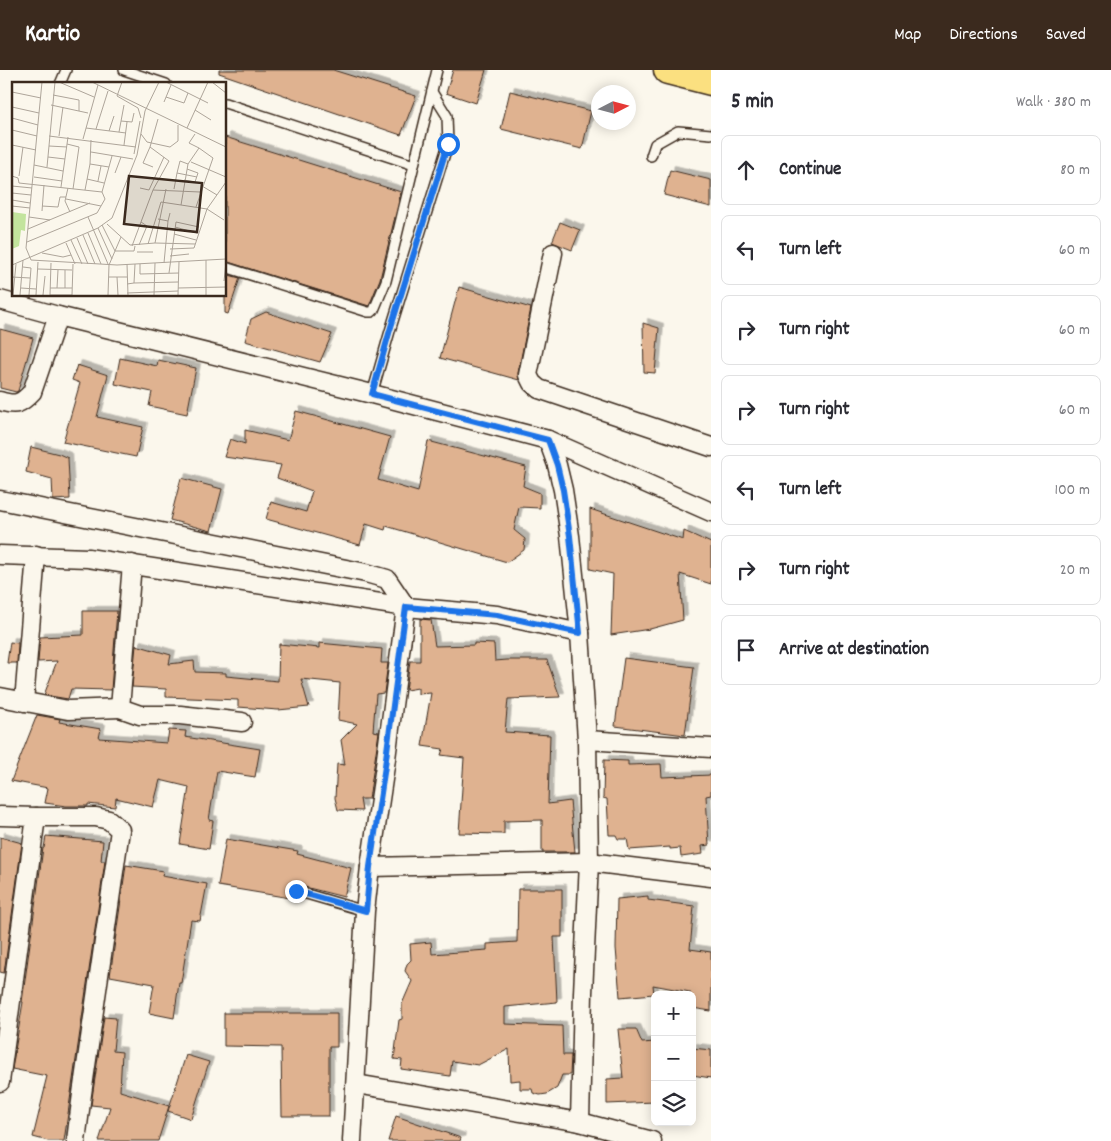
<!DOCTYPE html>
<html lang="en">
<head>
<meta charset="utf-8">
<style>
  body { margin:0; font-family:Dekko,sans-serif; background:#f2f2f3; color:#2b2b33 }
  .controls { position:absolute; right:15px; bottom:15px; display:grid; overflow:hidden; border-radius:8px; box-shadow:0 2px 12px #0003 }
  .controls button { width:45px; height:45px; display:grid; place-items:center; padding:0; border:0; border-bottom:1px solid #e1e1e2; background:#fff; color:#2b2b33; font:25px sans-serif }
  .compass { position:absolute; left:591px; top:15px; width:45px; height:45px; border-radius:50%; background:#fff; box-shadow:0 2px 12px #0003; rotate:84deg }
  .stop { position:absolute; width:15px; height:15px; margin:-11px; border:4px solid #1a73e8; border-radius:50%; background:#fff }
  .stop.end { background:#1a73e8; border-color:#fff; box-shadow:0 1px 5px #0008 }
  .list { margin:0; padding:0; list-style:none }
  h2 { display:flex; justify-content:space-between; align-items:center; height:65px; margin:0; padding:0 20px; font-size:21px }
  h2 small { font-size:16px; font-weight:400; color:#7c7c81 }
  .list li { display:grid; grid-template-columns:32px 1fr auto; gap:15px; align-items:center; box-sizing:border-box; height:70px; margin:0 10px 10px; padding:0 10px; border:1px solid #e1e1e2; border-radius:8px }
  .list b { display:block; font-size:19px; white-space:nowrap }
  .list em { font-size:16px; font-style:normal; color:#7c7c81 }
  .icon { flex:none; width:28px; height:28px; fill:none; stroke:currentColor; stroke-width:2; stroke-linecap:round; stroke-linejoin:round }
  .map { position:relative; flex:none; width:711px; height:1071px; overflow:hidden }
  header { display:flex; align-items:center; gap:30px; box-sizing:border-box; height:70px; padding:0 25px; background:#3b2a1e; color:#fff }
  header strong { font-size:24px }
  nav { display:flex; gap:28px; margin-inline-start:auto; font-size:18px }
  main { display:flex }
  aside { flex:1; background:#fff }
  .map>svg:first-child { display:block }
</style>
</head>
<body>
<header>
<strong>Kartio</strong>
<nav><a>Map</a><a>Directions</a><a>Saved</a></nav>
</header>
<main>
<div class="map">
<svg width="711" height="1071" viewBox="0 0 711 1071">
  <defs>
    <filter id="shadow"><feDropShadow dx="4.5" dy="-4.5" stdDeviation="0" flood-color="#0004"/></filter>
  </defs>
  <rect width="100%" height="100%" fill="#fbf7ec"/>
  <filter id="ink" filterUnits="userSpaceOnUse"><feTurbulence type="fractalNoise" baseFrequency=".02" numOctaves="2"/><feDisplacementMap in="SourceGraphic" scale="10" xChannelSelector="R" yChannelSelector="G"/><feConvolveMatrix kernelMatrix="1 2 1 2 8 2 1 2 1" color-interpolation-filters="sRGB"/></filter>
  <g filter="url(#ink)">
    <!-- building -->
    <g fill="#dfb290" stroke="#3b2a1e" filter="url(#shadow)">
      <polygon points="219,0 333,0 416,26 401,65 219,3"/>
      <polygon points="453,0 486,0 476,33 446,23"/>
      <polygon points="510,21 591,41 582,79 501,59"/>
      <polygon points="225,67 401,122 380,209 369,236 225,191"/>
      <polygon points="670,100 711,110 711,137 664,125"/>
      <polygon points="560,152 580,160 572,180 552,172"/>
      <polygon points="225,204 240,208 228,244 225,243"/>
      <polygon points="459,217 531,238 518,303 519,310 440,288"/>
      <polygon points="266,242 332,264 320,292 245,271 251,249"/>
      <polygon points="643,253 659,258 655,303 644,302"/>
      <polygon points="0,259 33,268 18,321 16,322 0,318"/>
      <polygon points="120,288 157,296 158,290 196,298 187,344 149,336 152,322 115,314"/>
      <polygon points="77,295 108,305 97,347 143,357 136,387 63,372 80,313 72,310"/>
      <polygon points="296,341 390,367 378,410 418,422 428,371 526,397 523,416 540,423 540,438 519,437 514,460 525,469 524,480 507,492 386,456 385,460 366,454 360,475 266,449 271,432 306,442 312,421 277,408 281,395 224,387 230,369 245,374 245,360 288,370"/>
      <polygon points="31,377 59,384 68,388 70,429 53,430 52,409 26,402"/>
      <polygon points="181,408 222,419 211,461 170,450"/>
      <polygon points="590,439 683,470 684,461 711,473 711,514 680,504 683,550 650,559 611,565 613,504 590,499"/>
      <polygon points="83,541 117,541 111,620 71,619 68,629 44,625 57,591 38,592 40,567 83,565"/>
      <polygon points="420,549 431,550 435,576 474,575 474,573 494,574 495,591 507,590 547,590 560,627 508,629 505,662 550,665 548,734 570,731 575,782 542,782 542,750 504,751 504,764 459,763 464,688 441,685 443,679 422,676 431,623 418,624 418,618 406,620 410,591 420,591"/>
      <polygon points="10,572 18,573 17,593 7,593"/>
      <polygon points="319,573 382,579 381,593 388,593 384,623 376,624 373,661 379,662 369,729 360,729 362,741 338,740 335,728 337,694 345,695 341,670 357,654 338,650 340,613 301,609 309,637 278,640 238,637 238,630 166,627 166,619 132,617 136,575 171,585 169,594 194,591 195,602 226,603 226,606 278,611 279,574 319,578"/>
      <polygon points="624,588 694,597 685,665 615,656"/>
      <polygon points="37,645 60,649 59,652 101,659 99,668 167,673 169,660 186,661 185,667 260,679 255,707 217,701 209,750 213,751 209,779 180,774 189,717 160,710 153,737 116,728 115,737 88,734 88,736 66,736 45,733 48,718 11,711"/>
      <polygon points="604,690 628,691 628,695 661,694 662,707 711,705 711,725 706,726 709,775 702,776 703,784 681,787 680,778 670,779 670,777 629,780 627,769 618,769 616,765 609,765 607,729 603,728"/>
      <polygon points="46,766 103,771 101,791 105,791 64,1071 48,1071 33,1067 45,1018 44,1018 47,1006 12,999 23,932 22,932 43,778 44,778"/>
      <polygon points="0,767 22,773 4,903 0,902"/>
      <polygon points="226,769 298,781 297,784 351,798 344,827 297,815 292,816 290,820 290,828 218,816"/>
      <polygon points="126,795 163,801 162,806 207,814 200,851 191,850 181,913 179,913 174,948 149,943 154,914 110,906"/>
      <polygon points="518,819 562,819 562,867 554,867 557,932 505,937 505,954 562,956 563,985 571,985 570,1005 562,1005 557,1018 547,1024 540,1025 533,1023 532,1019 520,1019 520,1010 510,1011 509,979 478,995 452,991 450,1006 401,999 402,990 394,989 399,950 402,949 402,934 412,911 405,901 407,894 411,890 410,874 431,872 432,884 487,880 487,874 517,872"/>
      <polygon points="648,826 648,830 694,836 690,879 711,882 711,941 692,938 692,925 690,925 690,922 653,915 654,924 620,927 616,878 617,829"/>
      <polygon points="224,943 337,943 337,977 329,977 329,1046 282,1046 281,977 224,976"/>
      <polygon points="104,947 116,948 113,981 122,982 120,1021 169,1036 158,1071 99,1071 110,1037 91,1035"/>
      <polygon points="618,959 636,959 642,973 655,972 655,1032 607,1034 607,1009 623,1008"/>
      <polygon points="692,978 711,980 711,1008 692,1005"/>
      <polygon points="186,985 209,992 191,1049 168,1041"/>
      <polygon points="396,1046 461,1068 460,1071 388,1071"/>
    </g>
    <g fill="none" stroke-linecap="round" stroke-linejoin="round">
      <defs>
        <g id="lane">
          <polyline points="124,0 166,14"/>
          <polyline points="60,14 66,0"/>
          <polyline points="225,33 414,95"/>
          <polyline points="651,86 655,74 678,61 711,64"/>
          <polyline points="225,197 368,242 372,242 374,240 386,211 437,0"/>
          <polyline points="372,324 390,261 448,74 447,46 432,22"/>
          <polyline points="296,821 365,841"/>
        </g>
        <g id="street">
          <polyline points="553,183 528,305 532,313 539,319 711,377"/>
          <polyline points="0,230 58,246 372,324 548,370 711,442"/>
          <path d="M0 331C16 336 21 334 32 322L58 246"/>
          <polyline points="548,370 557,395 563,420 570,466 580,563 587,670 589,792 583,923 580,1052"/>
          <polyline points="0,430 366,503 387,509 406,537 385,696 370,797 589,792 711,807"/>
          <polyline points="0,485 88,488 406,537 497,545 580,563"/>
          <polyline points="132,494 120,638 140,645 180,645 242,652"/>
          <polyline points="0,627 68,640 120,638"/>
          <polyline points="24,632 36,485"/>
          <polyline points="587,670 711,678"/>
          <polyline points="0,746 36,747 96,747 109,750 120,760 82,1024 76,1071"/>
          <polyline points="0,1012 36,747"/>
          <polyline points="356,1014 580,1052 652,1071"/>
          <polyline points="352,1071 365,841 370,797"/>
        </g>
        <polyline id="primary" points="668,0 711,11"/>
      </defs>
      <!-- lane casing -->
      <use href="#lane" stroke="#3b2a1e" stroke-width="12"/>
      <!-- street casing -->
      <use href="#street" stroke="#3b2a1e" stroke-width="21"/>
      <!-- primary casing -->
      <use href="#primary" stroke="#3b2a1e" stroke-width="31"/>
      <!-- lane -->
      <use href="#lane" stroke="#fbf7ec" stroke-width="9"/>
      <!-- street -->
      <use href="#street" stroke="#fbf7ec" stroke-width="18"/>
      <!-- primary -->
      <use href="#primary" stroke="#fbe080" stroke-width="28"/>
    </g>
  </g>
  <g fill="none" stroke-linecap="round" stroke-linejoin="round" filter="url(#ink)">
    <!-- route -->
    <polyline stroke="#1a73e8" stroke-width="6" points="296,821 366,841 370,797 385,696 406,537 497,545 580,563 570,466 563,420 557,395 548,370 372,324 390,260 448,74"/>
  </g>
  <!-- overview -->
  <g transform="translate(12 12)">
    <rect width="214" height="214" fill="#fbf7ec"/>
    <path d="M0 130 14 132 13 149 9 148 7 164 0 167Z" fill="#c3e49d"/>
    <path fill="none" stroke="#aea59a" stroke-width="1" d="M30 0 14 166 19 178 105 183 214 177M47 0 82 15M80 0 214 65M110 0 105 14 126 26 129 36M154 0 196 21M200 0 214 11M0 10 29 16M41 13 67 18V29M154 15 172 21 176 11M152 20 159 3M39 23 76 31M0 25 27 31M183 28 199 38M0 36 26 43M109 39 120 40 122 31M74 46 114 51M175 46 196 0M84 47 96 9M0 48 25 54M97 49 102 34M107 50 112 23M129 52 135 60 158 65 166 59V43M37 54 124 65M47 54 51 25M71 57 86 3M55 62 67 65 61 107M0 63 24 68M112 63 115 40M37 64 55 65M138 65 131 81 141 85M79 70 121 77M122 72 128 39M36 75 53 77M179 80 214 95M78 82 97 85M176 82 187 66 177 61 183 52M22 83 51 89M35 85 43 0M103 91 109 75M0 94 6 96 7 101 90 110 93 117M7 94 11 65M22 95 50 99M75 97 92 101M172 98 183 100 186 91 175 87M86 99 89 84M0 104 20 106M190 104 205 113M49 105 56 55M56 106 53 119 58 130M128 106 137 108 152 75M162 107 165 91 185 95M73 108 78 82 79 58M141 108 188 110M90 110 100 74M0 111 19 113M54 117 89 124M0 118 18 121M169 123 195 127 212 138M0 124 18 126M30 124 46 125 48 115H54M184 125 201 76 187 66M30 129 32 103M17 135 38 138M76 135 96 182M146 137 156 139 158 131M95 142 118 163 143 161 154 107M90 143 103 169H122L123 164M163 145 185 151M86 146 100 177M16 147 78 121M76 151 89 182M162 152 184 158M71 153 83 182M65 156 76 182M59 158 70 182M15 160 85 131 93 117M54 161 63 182M143 161 183 162M136 162 149 120 169 123 176 82 168 79 165 91M127 163 135 144 129 140M120 164 141 108 157 79 138 65 146 37M158 167 182 166 195 127 214 100M125 170H141M30 171 51 175 59 173M158 174 177 172M194 178V213M152 181 156 139M115 182 116 213M128 182V192L167 191M0 183 86 146 100 136 125 73 133 29 147 0M11 185 19 186 17 213M26 187 60 188M53 188V206M157 191 164 140 187 145M0 195 18 196M97 195H115M105 195 106 213M212 199 214 180M122 201 166 200M115 202 122 201 123 182M9 206 24 207M38 206H60M45 206 46 188M166 206 214 205M115 211 166 209M1 213 4 182M8 213 11 178M24 213 26 180M31 213 33 194M38 213H60L61 182M38 213 39 181M96 213 97 183 109 155M142 213 143 181M166 213 167 180"/>
    <path fill="#3b2a1e" fill-opacity="0.15" stroke="#3b2a1e" stroke-width="2.5" d="M117 94 190 101 185 150 112 142Z"/>
    <rect width="214" height="214" fill="none" stroke="#3b2a1e" stroke-width="2.5"/>
  </g>
</svg>
<div class="controls">
<button>+</button>
<button>−</button>
<button><svg class="icon" aria-label="layers" viewBox="0 0 24 24"><path d="M12 4l9 5-9 5-9-5zM3 14l9 5 9-5"/></svg></button>
</div>
<svg class="compass" viewBox="-18 -18 36 36"><path d="M0-13l5 13h-10z" fill="#e53935"/><path d="M0 13l5-13h-10z" fill="#7c7c81"/></svg>
<div class="stop" style="left:448px;top:74px"></div>
<div class="stop end" style="left:296px;top:821px"></div>
</div>
<aside>
<h2>5 min<small>Walk · 380 m</small></h2>
<ul class="list">
<li><svg class="icon" aria-label="ahead" viewBox="0 0 24 24"><path d="M12 20V5M6 11l6-6 6 6"/></svg><div><b>Continue</b></div><em>80 m</em></li>
<li><svg class="icon" aria-label="left" viewBox="0 0 24 24"><path d="M17 20v-9H6M10 6l-5 5 5 5"/></svg><div><b>Turn left</b></div><em>60 m</em></li>
<li><svg class="icon" aria-label="right" viewBox="0 0 24 24"><path d="M7 20v-9h11M14 6l5 5-5 5"/></svg><div><b>Turn right</b></div><em>60 m</em></li>
<li><svg class="icon" aria-label="right" viewBox="0 0 24 24"><path d="M7 20v-9h11M14 6l5 5-5 5"/></svg><div><b>Turn right</b></div><em>60 m</em></li>
<li><svg class="icon" aria-label="left" viewBox="0 0 24 24"><path d="M17 20v-9H6M10 6l-5 5 5 5"/></svg><div><b>Turn left</b></div><em>100 m</em></li>
<li><svg class="icon" aria-label="right" viewBox="0 0 24 24"><path d="M7 20v-9h11M14 6l5 5-5 5"/></svg><div><b>Turn right</b></div><em>20 m</em></li>
<li><svg class="icon" aria-label="arrive" viewBox="0 0 24 24"><path d="M6 21V4h12l-3 4 3 4H6"/></svg><div><b>Arrive at destination</b></div></li>
</ul>
</aside>
</main>
</body>
</html>
